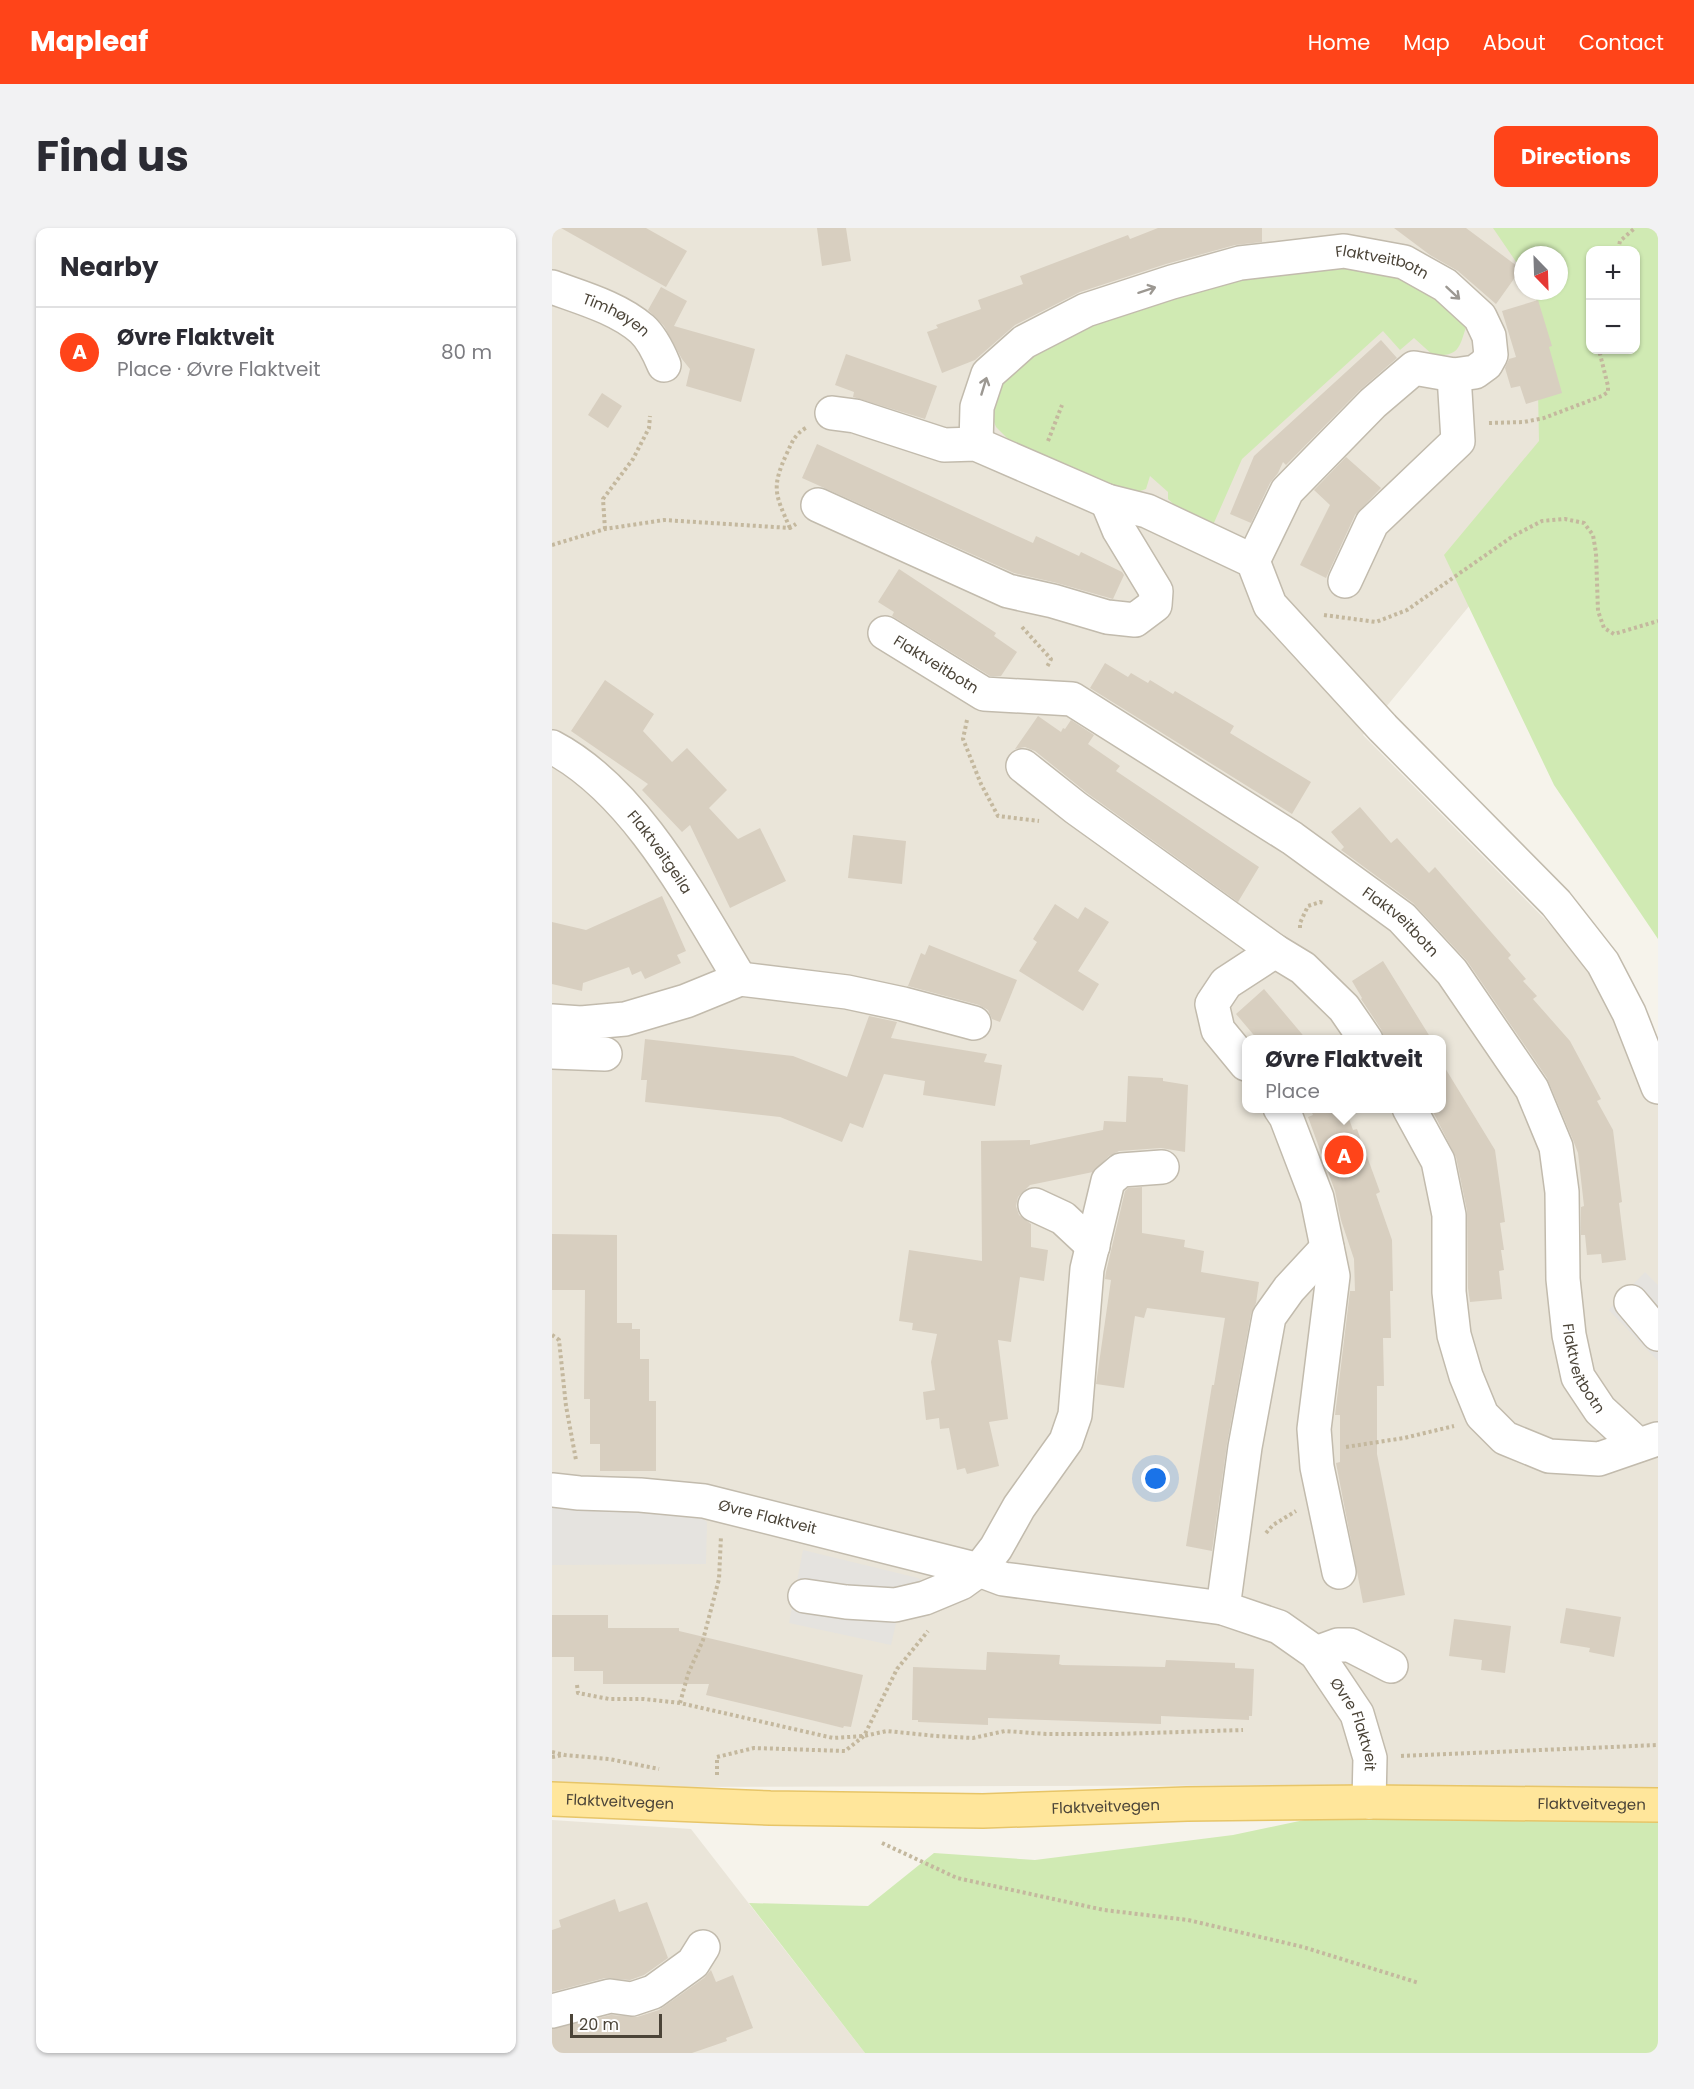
<!DOCTYPE html>
<html lang="en">
<head>
<meta charset="utf-8">
<style>
  body { margin:0; font-family:Poppins,sans-serif; background:#f2f2f3; color:#2b2b33 }
  .controls { position:absolute; right:18px; top:18px; display:grid; overflow:hidden; border-radius:12px; box-shadow:0 2px 4px #0004 }
  .controls button { width:54px; height:54px; display:grid; place-items:center; padding:0; border:0; border-bottom:2px solid #e1e1e2; background:#fff; color:#2b2b33; font:30px sans-serif }
  .compass { position:absolute; left:962px; top:18px; width:54px; height:54px; border-radius:50%; background:#fff; box-shadow:0 2px 4px #0004; rotate:157deg }
  .scale { position:absolute; left:18px; bottom:15px; width:92px; box-sizing:border-box; padding-left:6px; border:3px solid #4b4438; border-top:0; font-size:16px; line-height:21px; white-space:nowrap; color:#4b4438; -webkit-text-stroke:4px #fff; paint-order:stroke }
  .you { position:absolute; left:604px; top:1251px; width:21px; height:21px; margin:-15px; border:4px solid #fff; border-radius:50%; background:#1a73e8; box-shadow:0 0 0 9px #1a73e833 }
  .badge { display:grid; place-items:center; width:39px; height:39px; border-radius:50%; background:#ff4419; color:#fff; font-size:20px; font-weight:700 }
  .pin { position:absolute; translate:-50% -50%; border:3px solid #fff; box-shadow:0 2px 6px #0006 }
  .popup { position:absolute; left:690px; top:807px; width:204px; height:78px; box-sizing:border-box; display:grid; place-content:center; border-radius:12px; background:#fff; filter:drop-shadow(0 2px 4px #0005); font-size:20px; white-space:nowrap; color:#7c7c81 }
  .popup b { font-size:22px; color:#2b2b33 }
  .popup::after { content:''; position:absolute; left:50%; top:100%; margin-left:-12px; border:12px solid transparent; border-top-color:#fff }
  .list { margin:0; padding:0; list-style:none }
  h2 { display:flex; justify-content:space-between; align-items:center; height:78px; margin:0; padding:0 24px; font-size:26px }
  h2 small { font-size:20px; font-weight:400; color:#7c7c81 }
  .list li { display:grid; grid-template-columns:39px 1fr auto; gap:18px; align-items:center; box-sizing:border-box; height:90px; padding:0 24px; border-top:2px solid #e1e1e2 }
  .list b { display:block; font-size:22px; white-space:nowrap }
  .list p { margin:0; font-size:20px; white-space:nowrap; color:#7c7c81 }
  .list em { font-size:20px; font-style:normal; color:#7c7c81 }
  .map { position:relative; flex:none; width:1106px; height:1825px; overflow:hidden; border-radius:12px }
  header { display:flex; align-items:center; gap:36px; box-sizing:border-box; height:84px; padding:0 30px; background:#ff4419; color:#fff }
  header strong { font-size:28px }
  nav { display:flex; gap:33px; margin-inline-start:auto; font-size:21px }
  .intro { display:flex; align-items:center; justify-content:space-between; box-sizing:border-box; height:144px; padding:0 36px }
  h1 { margin:0; font-size:42px }
  .button { padding:15px 27px; border-radius:12px; background:#ff4419; color:#fff; font-size:21px; font-weight:700 }
  main { display:flex; gap:36px; padding:0 36px }
  aside { flex:1; background:#fff; border-radius:12px; box-shadow:0 2px 4px #0004 }
  .map>svg:first-child { display:block }
</style>
</head>
<body>
<header>
<strong>Mapleaf</strong>
<nav><a>Home</a><a>Map</a><a>About</a><a>Contact</a></nav>
</header>
<div class="intro"><h1>Find us</h1><a class="button">Directions</a></div>
<main>
<aside>
<h2>Nearby<small></small></h2>
<ul class="list">
<li><span class="badge">A</span><div><b>Øvre Flaktveit</b><p>Place · Øvre Flaktveit</p></div><em>80 m</em></li>
</ul>
</aside>
<div class="map">
<svg width="1106" height="1825" viewBox="0 0 1106 1825">
  <rect width="100%" height="100%" fill="#f6f3eb"/>
  <!-- residential -->
  <g fill="#eae5d9" fill-rule="evenodd">
    <path d="M0 0H1106V198L1039 230 811 507 1067 766 1106 845V1568L917 1557 57 1559 0 1556ZM1038 22H1084V122H1038ZM971 27H1007V63H971ZM694 812H890V880H694Z"/>
    <polygon points="0,1592 139,1601 313,1825 0,1825"/>
  </g>
  <!-- green -->
  <g fill="#d0eab3" fill-rule="evenodd">
    <path d="M941 0H1106V711L1002 557 892 327 987 213 984 63H1007V27H971V44ZM1038 22H1084V122H1038Z"/>
    <path d="M784 35 831 39 907 83 914 99C907 121 907 127 882 128L862 110 848 122 831 103 690 231 661 297 634 288 616 271V264L598 248 594 261 580 266 461 216 444 199 435 176 447 151 487 120 558 86 686 47Z"/>
    <polygon points="917,1557 1106,1568 1106,1825 313,1825 197,1675 316,1678 382,1625 483,1632 681,1607"/>
  </g>
  <!-- parking -->
  <g fill="#e5e3df">
    <polygon points="1093,1044 1106,1057 1106,1133 1057,1082"/>
    <polygon points="0,1268 130,1275 155,1294 154,1336 0,1337"/>
    <polygon points="251,1322 366,1350 380,1361 372,1390 357,1387 345,1390 339,1417 237,1395"/>
  </g>
  <!-- building -->
  <g fill="#d8cfc0">
    <polygon points="9,0 94,0 135,23 114,59"/>
    <polygon points="265,0 294,0 299,33 270,38"/>
    <polygon points="606,0 710,0 710,14 683,17 614,36 528,64 463,97 423,132 390,145 375,104 386,100 384,97 429,81 426,72 471,56 468,48 576,7 578,11"/>
    <polygon points="842,0 914,0 969,41 944,76 906,43 878,27"/>
    <polygon points="109,59 135,73 122,98 203,121 189,174 134,158 138,141 130,131 112,98 96,82"/>
    <polygon points="986,72 1000,118 997,119 1010,165 974,176 968,158 959,160 953,140 957,131 964,129 950,83"/>
    <polygon points="829,112 845,130 808,162 734,237 731,234 726,245 718,255 699,295 678,286 702,228"/>
    <polygon points="294,126 385,158 373,191 301,169 302,164 283,157"/>
    <polygon points="50,165 70,178 56,200 36,187"/>
    <polygon points="265,216 481,315 484,308 527,328 529,324 570,344 572,347 561,371 505,355 462,345 250,250"/>
    <polygon points="794,229 829,260 803,287 774,350 748,337 778,277 762,262"/>
    <polygon points="347,341 444,405 442,408 465,424 449,448 438,448 340,388 342,384 326,374"/>
    <polygon points="553,435 576,449 579,445 596,455 598,452 621,466 623,463 682,498 678,505 759,554 740,586 538,460"/>
    <polygon points="53,452 102,486 91,503 120,534 135,520 175,562 157,580 186,611 208,600 234,653 178,680 138,597 130,604 90,562 96,556 19,503"/>
    <polygon points="486,488 509,504 511,500 513,501 519,492 542,507 536,516 568,538 564,543 707,639 686,674 535,565 483,523 473,519 463,521"/>
    <polygon points="808,579 839,615 845,610 877,645 883,639 959,727 956,730 974,751 971,753 985,768 981,771 1018,813 1049,871 1045,873 1061,902 1070,974 1067,975 1074,1032 1050,1035 1049,1026 1035,1027 1033,1007 1029,1007 1029,979 1032,978 1026,925 1021,912 995,850 915,733 861,675 789,622 792,619 779,604"/>
    <polygon points="301,607 354,613 350,656 296,650"/>
    <polygon points="110,668 134,723 125,727 129,735 93,751 89,743 80,747 77,739 31,755 30,763 0,756 0,694 34,702"/>
    <polygon points="503,676 526,691 533,679 557,694 526,743 547,756 531,783 467,743 485,714 481,711"/>
    <polygon points="377,717 465,752 448,794 440,791 436,782 427,777 356,758 369,725 373,727"/>
    <polygon points="831,733 880,812 833,812 829,801 809,771 810,770 800,753"/>
    <polygon points="712,761 755,812 706,812 684,786"/>
    <polygon points="317,788 345,794 339,810 435,826 432,834 450,837 443,878 371,867 373,853 332,846 311,900 298,895 290,914 228,889 93,874 95,852 89,852 93,811 241,828 295,849"/>
    <polygon points="890,835 943,922 953,994 948,995 952,1022 949,1022 952,1042 947,1043 950,1071 918,1074 916,1060 915,983 904,929 879,880 890,880"/>
    <polygon points="576,848 611,850 611,853 636,857 633,924 609,920 567,923 557,928 541,944 478,957 466,969 464,978 467,987 479,996 479,1019 496,1022 492,1053 468,1049 459,1114 446,1112 456,1191 437,1194 447,1238 415,1246 413,1240 405,1242 397,1200 388,1201 387,1190 374,1192 371,1164 383,1162 379,1134 385,1106 360,1102 361,1095 347,1093 357,1022 430,1033 429,913 478,912 478,917 551,902 552,893 574,894"/>
    <polygon points="758,880 793,880 801,902 805,901 828,964 824,966 840,1012 841,1063 838,1063 839,1110 831,1110 832,1158 825,1158 825,1226 853,1367 811,1375 784,1235 788,1234 788,1187 783,1187 798,1063 803,1063 802,1031 789,992 783,963 756,889 761,887"/>
    <polygon points="590,959 590,1005 633,1012 632,1019 652,1023 649,1044 707,1054 704,1075 699,1086 675,1216 660,1323 634,1318 660,1157 662,1157 673,1090 595,1080 592,1090 583,1088 572,1160 544,1156 559,1052 553,1051 554,1044 573,963 576,960"/>
    <polygon points="0,1006 65,1007 65,1095 80,1095 80,1101 88,1101 88,1131 97,1131 97,1173 104,1173 104,1243 48,1243 48,1216 38,1216 38,1171 32,1171 33,1062 0,1062"/>
    <polygon points="1014,1380 1069,1389 1062,1429 1037,1424 1038,1420 1008,1415"/>
    <polygon points="0,1387 56,1387 56,1400 127,1400 127,1403 311,1447 299,1499 292,1498 291,1500 259,1492 154,1467 157,1456 51,1456 51,1443 22,1443 22,1429 0,1429"/>
    <polygon points="902,1391 959,1398 953,1445 929,1442 930,1432 897,1428"/>
    <polygon points="435,1424 508,1427 507,1436 510,1437 613,1439 614,1432 683,1435 683,1440 702,1441 700,1488 697,1488 697,1492 609,1488 609,1496 436,1490 436,1497 366,1494 366,1492 360,1492 361,1439 434,1442"/>
    <polygon points="63,1671 67,1684 95,1674 116,1730 92,1747 78,1752 53,1750 0,1764 0,1702 9,1699 7,1692"/>
    <polygon points="159,1742 164,1754 181,1747 201,1800 174,1810 175,1813 140,1825 0,1825 0,1801 59,1787 85,1789 107,1782 152,1750"/>
  </g>
  <g fill="none" stroke-linecap="round" stroke-linejoin="round">
    <defs>
      <g id="minor">
        <path id="s1" d="M0 59C30 70 66 80 90 101 100 110 107 125 112 137"/>
        <polyline points="280,185 303,188 392,217 424,216 555,273 595,283 701,333 718,377 831,500 1004,675 1051,735 1077,785 1106,859"/>
        <path id="s2" d="M424 216 425 179 436 146 472 114 534 82 620 54 688 35 792 23 852 34 893 57 928 89 937 108 939 127 934 136 923 144 902 147 862 140 821 175 735 263 701 333"/>
        <polyline points="266,277 456,363 501,373 555,389 583,392 603,377 604,363 567,302 555,273"/>
        <polyline points="793,353 820,295 906,213 902,147"/>
        <path id="s3" d="M333 405 432 466 520 471 740 610 850 690 900 744 980 861 1004 919 1010 964 1011 1051 1017 1107 1026 1149 1048 1182 1086 1217"/>
        <path id="s4" d="M0 519C84 563 140 672 188 751"/>
        <polyline points="471,538 524,580 723,723 751,740 792,780 814,812"/>
        <polyline points="0,793 29,795 73,791 134,773 188,751 295,764 351,776 422,795"/>
        <polyline points="0,824 53,826"/>
        <polyline points="694,836 666,802 660,776 674,755 723,723"/>
        <polyline points="728,880 734,889 765,970 781,1048 762,1201 765,1239 787,1344"/>
        <polyline points="857,880 886,933 897,987 897,1064 902,1107 914,1148 930,1187 953,1210 997,1228 1047,1231 1105,1211"/>
        <polyline points="483,977 511,990 541,1018"/>
        <polyline points="1079,1074 1106,1106"/>
        <path id="s5" d="M0 1262 27 1265 88 1267 152 1273 427 1342 451 1351 671 1380 727 1399 764 1425 805 1486 818 1530 817 1574"/>
        <polyline points="253,1368 294,1374 343,1377 373,1370 409,1355 427,1342 444,1320 467,1279 514,1213 523,1187 535,1041 556,953 569,942 610,939"/>
        <polyline points="671,1380 693,1219 717,1089 737,1061 775,1020"/>
        <polyline points="764,1425 786,1417 798,1417 839,1438"/>
        <polyline points="0,1783 58,1768 80,1771 101,1764 141,1735 151,1719"/>
      </g>
      <g id="major">
        <path id="s6" d="M0 1571 218 1580 431 1583 635 1576 817 1574 1106 1577"/>
      </g>
    </defs>
    <!-- minor casing -->
    <use href="#minor" stroke="#c2bbad" stroke-width="36"/>
    <!-- major casing -->
    <use href="#major" stroke="#e7c568" stroke-width="36"/>
    <!-- path -->
    <g stroke="#c4b89e" stroke-width="4" stroke-dasharray="3 3" stroke-linecap="butt">
      <polyline points="1066,22 1068,13 1083,0"/>
      <polyline points="937,195 972,194 992,190 1050,168 1056,164 1056,158 1047,122"/>
      <polyline points="496,213 510,177"/>
      <path d="M238 300C223 266 219 260 235 225 240 214 243 206 254 200"/>
      <polyline points="53,301 51,271 81,231 97,200 98,188"/>
      <polyline points="0,317 53,301 112,292 238,300 244,296"/>
      <polyline points="772,387 824,394 855,382 961,308 990,293 1013,291 1032,295 1041,307 1044,325 1046,383 1052,400 1062,406 1106,393"/>
      <polyline points="470,399 499,431 495,439"/>
      <polyline points="415,492 411,511 429,556 446,588 487,593"/>
      <polyline points="748,700 748,695 756,678 768,674 772,675"/>
      <polyline points="0,1107 7,1112 14,1178 24,1232"/>
      <polyline points="794,1219 852,1210 902,1198"/>
      <polyline points="714,1305 721,1297 744,1283"/>
      <polyline points="25,1457 26,1465 57,1471 92,1471 128,1475 281,1510 312,1508 335,1503 384,1508 421,1510 453,1503 494,1506 564,1506 691,1502"/>
      <polyline points="128,1475 136,1446 151,1412 167,1351 169,1308"/>
      <polyline points="0,1524 13,1527 57,1531 107,1541"/>
      <polyline points="849,1528 1106,1517"/>
      <polyline points="0,1529 11,1527"/>
      <polyline points="165,1547 165,1529 202,1520 293,1523 312,1508 345,1441 376,1403"/>
      <polyline points="330,1615 405,1650 552,1682 636,1692 751,1719 867,1755"/>
    </g>
    <!-- minor -->
    <use href="#minor" stroke="#fff" stroke-width="33"/>
    <!-- major -->
    <use href="#major" stroke="#ffe69b" stroke-width="33"/>
  </g>
  <!-- one-way arrows -->
  <defs><path id="oneway-shaft" d="M-6 0H5M1.5-3L5.5 0L1.5 3" fill="none" stroke-width="1.6" stroke-linecap="round" stroke-linejoin="round" transform="scale(1.5)"/></defs>
  <g stroke="#9c9892">
    <use href="#oneway-shaft" transform="translate(595 62) rotate(-18)"/>
    <use href="#oneway-shaft" transform="translate(901 65) rotate(43)"/>
    <use href="#oneway-shaft" transform="translate(432 158) rotate(-73)"/>
  </g>
  <g text-anchor="middle" stroke-width="4.5" stroke-linejoin="round" paint-order="stroke">
    <!-- street labels -->
    <g font-size="15" fill="#4b4438" stroke="#fff">
      <text dy="5" stroke="none"><textPath href="#s2" startOffset="495">Flaktveitbotn</textPath></text>
      <text dy="5" stroke="none"><textPath href="#s1" startOffset="70">Timhøyen</textPath></text>
      <text dy="5" stroke="none"><textPath href="#s3" startOffset="60">Flaktveitbotn</textPath></text>
      <text dy="5" stroke="none"><textPath href="#s4" startOffset="152">Flaktveitgeila</textPath></text>
      <text dy="5" stroke="none"><textPath href="#s3" startOffset="602">Flaktveitbotn</textPath></text>
      <text dy="5" stroke="none"><textPath href="#s3" startOffset="1104">Flaktveitbotn</textPath></text>
      <text dy="5" stroke="none"><textPath href="#s5" startOffset="218">Øvre Flaktveit</textPath></text>
      <text dy="5" stroke="none"><textPath href="#s5" startOffset="870">Øvre Flaktveit</textPath></text>
      <text dy="5" stroke="none"><textPath href="#s6" startOffset="68">Flaktveitvegen</textPath></text>
      <text dy="5" stroke="none"><textPath href="#s6" startOffset="1040">Flaktveitvegen</textPath></text>
      <text dy="5" stroke="none"><textPath href="#s6" startOffset="554">Flaktveitvegen</textPath></text>
    </g>
  </g>
</svg>
<div class="controls">
<button>+</button>
<button>−</button>
</div>
<svg class="compass" viewBox="-18 -18 36 36"><path d="M0-13l5 13h-10z" fill="#e53935"/><path d="M0 13l5-13h-10z" fill="#7c7c81"/></svg>
<div class="scale">20 m</div>
<div class="you"></div>
<div class="pin badge" style="left:792px;top:927px">A</div>
<div class="popup"><b>Øvre Flaktveit</b>Place</div>
</div>
</main>
</body>
</html>
